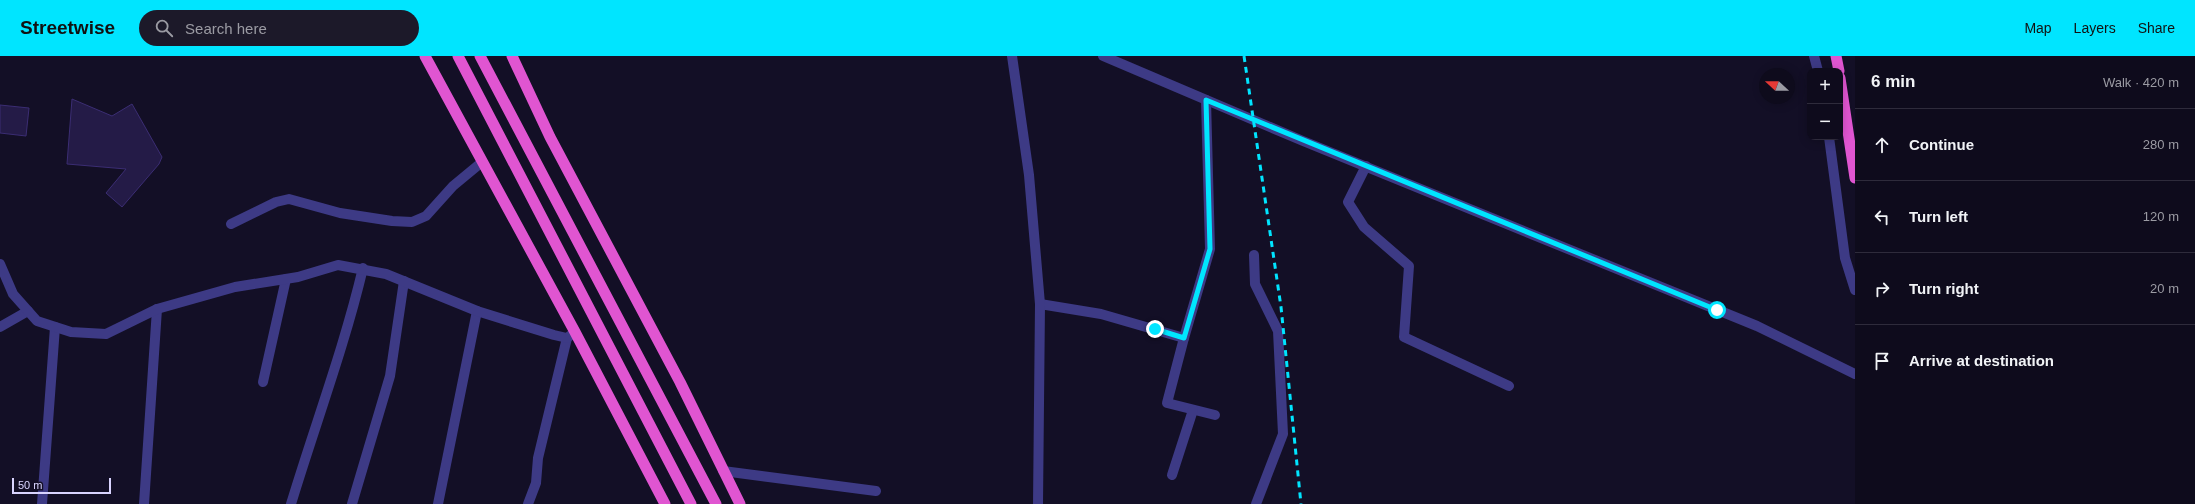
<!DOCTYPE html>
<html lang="en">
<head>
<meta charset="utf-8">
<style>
  body { margin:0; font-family:Arial,sans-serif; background:#1c1929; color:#f1f3f6 }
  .controls { position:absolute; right:12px; top:12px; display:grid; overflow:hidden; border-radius:8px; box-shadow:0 2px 10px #0003 }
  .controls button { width:36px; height:36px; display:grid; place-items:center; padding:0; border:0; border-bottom:1px solid #2e2b3b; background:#0e0b1c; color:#f1f3f6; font:20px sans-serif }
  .compass { position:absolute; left:1759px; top:12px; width:36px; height:36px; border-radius:50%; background:#0e0b1c; box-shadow:0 2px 10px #0003; rotate:291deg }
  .scale { position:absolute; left:12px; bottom:10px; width:99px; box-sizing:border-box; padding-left:4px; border:2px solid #d9d4ff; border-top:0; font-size:11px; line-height:14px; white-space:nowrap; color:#d9d4ff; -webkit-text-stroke:3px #130f26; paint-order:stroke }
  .stop { position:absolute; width:12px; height:12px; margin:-9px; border:3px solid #00e5ff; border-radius:50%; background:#fff }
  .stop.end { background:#00e5ff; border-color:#fff; box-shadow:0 1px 4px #0008 }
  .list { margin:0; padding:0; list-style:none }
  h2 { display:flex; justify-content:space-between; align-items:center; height:52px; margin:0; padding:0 16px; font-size:17px }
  h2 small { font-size:13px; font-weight:400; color:#9b9ba3 }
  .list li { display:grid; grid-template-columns:26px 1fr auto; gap:12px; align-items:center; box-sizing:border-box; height:72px; padding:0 16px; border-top:1px solid #2e2b3b }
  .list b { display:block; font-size:15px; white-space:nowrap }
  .list em { font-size:13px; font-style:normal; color:#9b9ba3 }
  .icon { flex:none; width:22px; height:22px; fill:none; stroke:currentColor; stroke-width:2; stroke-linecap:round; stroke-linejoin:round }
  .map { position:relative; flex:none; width:1855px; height:448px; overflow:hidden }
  header { display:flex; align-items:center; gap:24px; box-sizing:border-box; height:56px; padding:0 20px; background:#00e5ff; color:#111 }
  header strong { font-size:19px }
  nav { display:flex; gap:22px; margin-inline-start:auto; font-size:14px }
  .search { width:280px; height:36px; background:#1c1929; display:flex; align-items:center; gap:10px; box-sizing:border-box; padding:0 14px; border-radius:22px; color:#9b9ba3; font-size:15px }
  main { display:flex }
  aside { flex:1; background:#0e0b1c }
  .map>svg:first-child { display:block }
</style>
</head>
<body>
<header>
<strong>Streetwise</strong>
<div class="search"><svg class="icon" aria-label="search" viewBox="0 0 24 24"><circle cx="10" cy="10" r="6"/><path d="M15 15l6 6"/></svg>Search here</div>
<nav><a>Map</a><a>Layers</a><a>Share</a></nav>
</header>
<main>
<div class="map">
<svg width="1855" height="448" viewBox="0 0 1855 448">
  <rect width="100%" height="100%" fill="#130f26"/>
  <!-- building -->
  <g fill="#241b47" stroke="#3b2d73">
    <polygon points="72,43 112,60 132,48 162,101 159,108 122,151 106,137 126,113 67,108"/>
    <polygon points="0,49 29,52 26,80 0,77"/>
  </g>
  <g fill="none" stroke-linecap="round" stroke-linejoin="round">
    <!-- minor -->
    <g stroke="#3d3a85" stroke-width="10">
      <polyline points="1814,0 1818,15"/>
      <polyline points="1829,81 1845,202 1855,234"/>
      <polyline points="1366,110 1348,146 1364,171 1409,210 1404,281 1509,330"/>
      <polyline points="231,168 276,146 289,143 340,157 392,165 412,166 426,160 453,130 482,106"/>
      <polyline points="1254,199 1255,228 1278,275 1283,378 1256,448"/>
      <polyline points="1040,248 1101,258 1184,282 1167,347 1215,359"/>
      <polyline points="0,271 28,255"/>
      <polyline points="1184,282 1210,193 1206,44"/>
      <polyline points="263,326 286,223"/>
      <polyline points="723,415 876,435"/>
      <polyline points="1172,419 1193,354"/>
      <polyline points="42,448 55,271"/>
      <polyline points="144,448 157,253"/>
      <path d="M291 448C315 369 344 292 363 212"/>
      <polyline points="352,448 390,320 404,225"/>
      <polyline points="438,448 477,255"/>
      <polyline points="528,448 536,427 538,402 567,282"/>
    </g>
    <!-- tertiary -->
    <g stroke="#3d3a85" stroke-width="10">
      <polyline points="1012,0 1029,119 1040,248 1038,448"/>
      <polyline points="1103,0 1303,85 1757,270 1855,318"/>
      <polyline points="0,208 13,238 37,265 71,276 106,278 157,253 235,231 298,221 338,209 386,218 477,255 554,279 567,282 575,276"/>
    </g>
    <!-- trunk -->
    <g stroke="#e055d1" stroke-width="11">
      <polyline points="425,0 575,276 665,448"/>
      <polyline points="458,0 691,448"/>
      <polyline points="480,0 716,448"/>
      <polyline points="512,0 550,81 680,326 740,448"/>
      <polyline points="1836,0 1839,15"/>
      <polyline points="1840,22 1855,122"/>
    </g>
    <!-- rail -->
    <polyline stroke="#00e5ff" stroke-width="3" stroke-dasharray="6 5" stroke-linecap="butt" points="1244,0 1281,251 1301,448"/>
  </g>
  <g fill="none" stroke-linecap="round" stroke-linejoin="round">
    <!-- route -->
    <polyline stroke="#00e5ff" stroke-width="5" points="1155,273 1184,282 1210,193 1206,44 1717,254"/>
  </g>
</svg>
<div class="controls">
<button>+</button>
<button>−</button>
</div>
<svg class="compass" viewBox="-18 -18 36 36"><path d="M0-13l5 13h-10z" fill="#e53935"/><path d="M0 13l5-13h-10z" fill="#9b9ba3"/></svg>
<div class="scale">50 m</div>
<div class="stop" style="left:1717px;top:254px"></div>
<div class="stop end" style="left:1155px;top:273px"></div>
</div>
<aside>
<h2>6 min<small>Walk · 420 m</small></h2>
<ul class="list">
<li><svg class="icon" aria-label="ahead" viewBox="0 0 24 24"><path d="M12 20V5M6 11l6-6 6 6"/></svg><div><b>Continue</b></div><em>280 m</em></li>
<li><svg class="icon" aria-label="left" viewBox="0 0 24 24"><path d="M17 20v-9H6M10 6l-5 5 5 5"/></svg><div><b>Turn left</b></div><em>120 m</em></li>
<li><svg class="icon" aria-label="right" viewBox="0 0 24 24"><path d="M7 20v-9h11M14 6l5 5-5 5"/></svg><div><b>Turn right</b></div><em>20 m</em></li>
<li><svg class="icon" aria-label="arrive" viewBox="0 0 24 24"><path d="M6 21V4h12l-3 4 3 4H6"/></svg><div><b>Arrive at destination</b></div></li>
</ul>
</aside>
</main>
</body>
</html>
